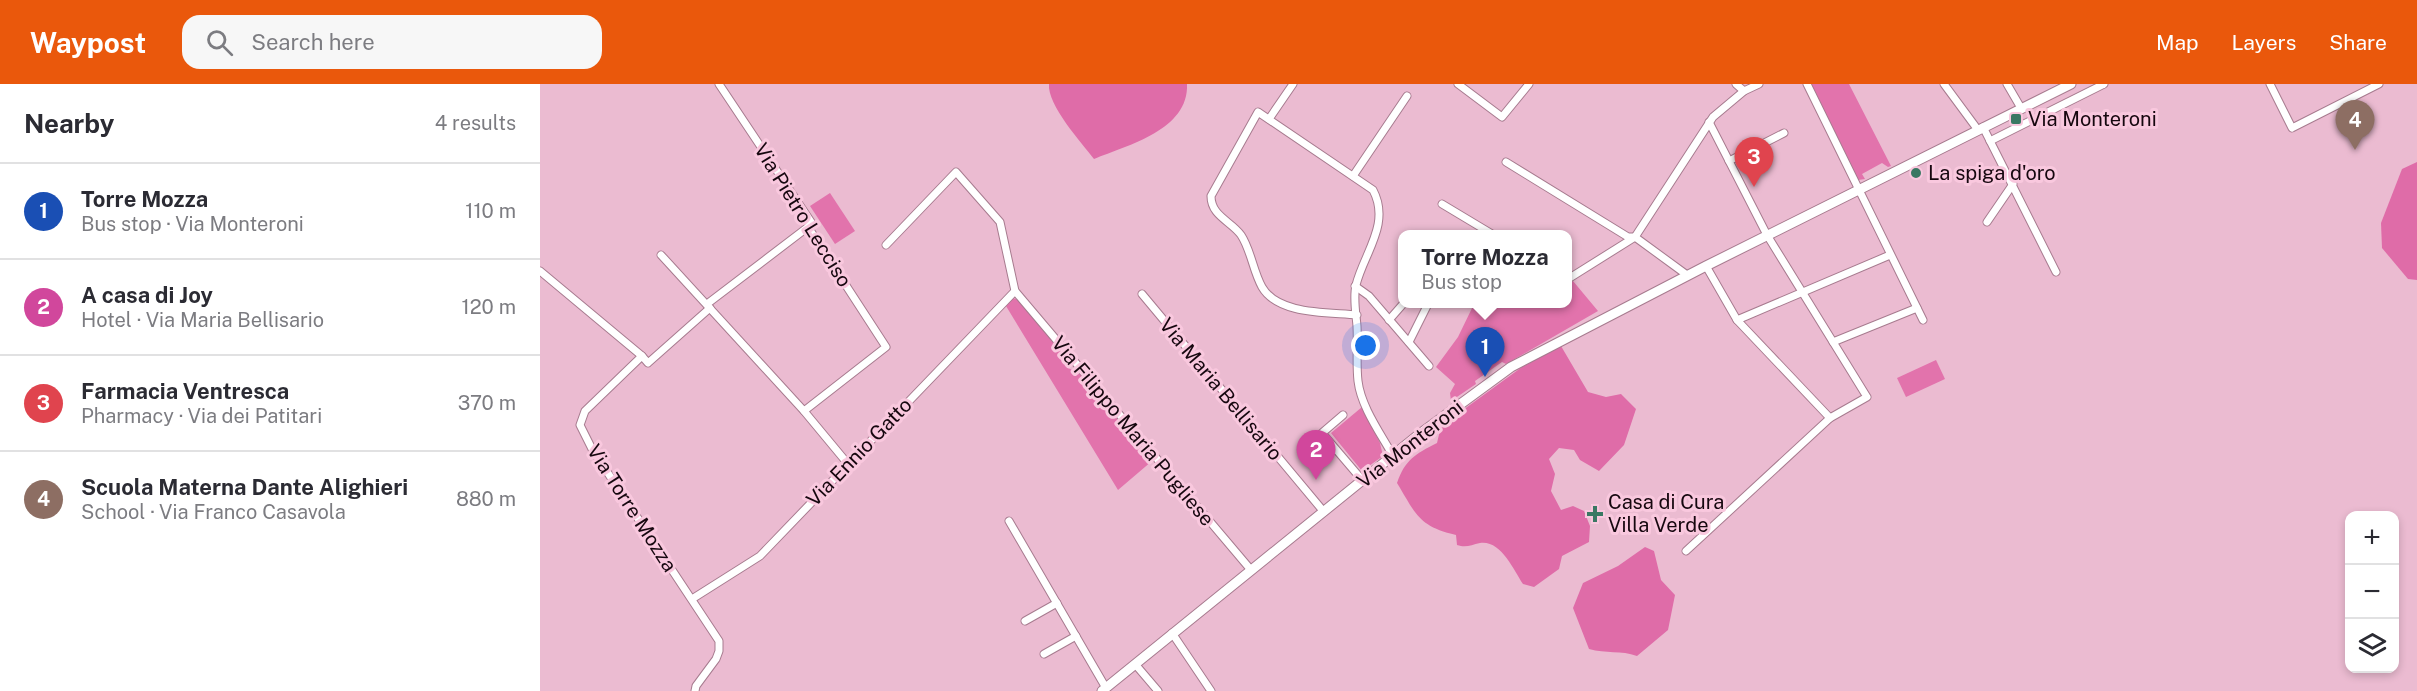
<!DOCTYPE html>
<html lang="en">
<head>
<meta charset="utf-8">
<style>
  body { margin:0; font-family:"Public Sans",sans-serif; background:#f7f7f7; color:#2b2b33 }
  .controls { position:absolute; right:18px; bottom:18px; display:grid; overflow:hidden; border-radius:12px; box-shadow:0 3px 9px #0003 }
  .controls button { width:54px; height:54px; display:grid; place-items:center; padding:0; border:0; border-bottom:2px solid #e1e1e2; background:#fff; color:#2b2b33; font:30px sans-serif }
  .you { position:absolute; left:826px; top:262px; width:21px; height:21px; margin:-15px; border:4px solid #fff; border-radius:50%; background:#1a73e8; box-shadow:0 0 0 9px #1a73e833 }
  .badge { display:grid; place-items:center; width:39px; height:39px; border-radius:50%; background:#ea580c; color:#fff; font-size:20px; font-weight:700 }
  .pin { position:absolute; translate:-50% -50px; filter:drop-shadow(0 2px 3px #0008) }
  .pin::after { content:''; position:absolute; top:32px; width:21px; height:18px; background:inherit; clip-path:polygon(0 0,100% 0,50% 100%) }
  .popup { position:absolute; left:858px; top:146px; width:174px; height:78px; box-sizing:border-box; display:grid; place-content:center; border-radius:12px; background:#fff; filter:drop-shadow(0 2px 4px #0005); font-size:20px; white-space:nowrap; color:#7c7c81 }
  .popup b { font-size:22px; color:#2b2b33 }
  .popup::after { content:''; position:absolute; left:50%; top:100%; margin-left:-12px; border:12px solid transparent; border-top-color:#fff }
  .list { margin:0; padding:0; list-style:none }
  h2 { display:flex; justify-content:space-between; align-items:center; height:78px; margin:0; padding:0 24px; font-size:26px }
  h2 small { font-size:20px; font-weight:400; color:#7c7c81 }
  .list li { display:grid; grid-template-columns:39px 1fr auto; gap:18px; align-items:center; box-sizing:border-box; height:96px; padding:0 24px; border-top:2px solid #e1e1e2 }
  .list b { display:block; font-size:22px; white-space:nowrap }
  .list p { margin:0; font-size:20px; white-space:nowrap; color:#7c7c81 }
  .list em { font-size:20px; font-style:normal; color:#7c7c81 }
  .icon { flex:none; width:33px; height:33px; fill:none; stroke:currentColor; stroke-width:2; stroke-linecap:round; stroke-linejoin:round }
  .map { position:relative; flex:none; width:1877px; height:607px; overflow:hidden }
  header { display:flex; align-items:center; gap:36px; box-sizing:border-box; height:84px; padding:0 30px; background:#ea580c; color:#fff }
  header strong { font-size:28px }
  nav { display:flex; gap:33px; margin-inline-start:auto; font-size:21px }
  .search { width:420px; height:54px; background:#f7f7f7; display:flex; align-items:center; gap:15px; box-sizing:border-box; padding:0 21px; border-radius:18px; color:#7c7c81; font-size:22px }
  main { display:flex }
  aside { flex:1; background:#fff }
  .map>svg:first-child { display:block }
</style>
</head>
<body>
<header>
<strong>Waypost</strong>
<div class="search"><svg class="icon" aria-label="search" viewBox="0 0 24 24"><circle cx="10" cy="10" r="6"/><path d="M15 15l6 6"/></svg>Search here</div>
<nav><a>Map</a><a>Layers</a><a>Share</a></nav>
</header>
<main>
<aside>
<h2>Nearby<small>4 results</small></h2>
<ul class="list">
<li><span class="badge" style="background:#1a4fb4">1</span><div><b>Torre Mozza</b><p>Bus stop · Via Monteroni</p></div><em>110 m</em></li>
<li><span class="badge" style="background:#d1479c">2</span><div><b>A casa di Joy</b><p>Hotel · Via Maria Bellisario</p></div><em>120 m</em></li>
<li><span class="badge" style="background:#e0444e">3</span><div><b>Farmacia Ventresca</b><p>Pharmacy · Via dei Patitari</p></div><em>370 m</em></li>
<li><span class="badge" style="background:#8d6e63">4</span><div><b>Scuola Materna Dante Alighieri</b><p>School · Via Franco Casavola</p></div><em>880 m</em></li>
</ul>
</aside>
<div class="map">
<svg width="1877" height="607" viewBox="0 0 1877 607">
  <rect width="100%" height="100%" fill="#ebbbd1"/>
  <!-- green -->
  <g fill="#e273ac">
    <polygon points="1270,0 1309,0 1351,82 1348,83 1342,79 1322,90 1325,95 1318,96"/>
    <polygon points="290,109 315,147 295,160 270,122"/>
    <polygon points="1033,197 1058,227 966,280 962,278 935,297 936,300 911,317 910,309 915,300 896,283 918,253 934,220 1028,220 1028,200"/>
    <polygon points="473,214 479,216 523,270 528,284 539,289 612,377 578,406 466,222"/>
    <polygon points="1396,276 1405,295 1366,313 1357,294"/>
    <polygon points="822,323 840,359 843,372 822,387 791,349"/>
  </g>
  <!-- forest -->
  <g fill="#df6ca8">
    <path d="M509 0H647C649 46 588 61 554 75 542 59 507 21 509 0Z"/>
    <polygon points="1877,78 1877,196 1868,195 1842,164 1841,139 1862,85"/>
    <path d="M1021 262 1048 308 1066 313 1081 310 1096 325 1084 361 1059 387 1040 376 1034 366 1019 364 1009 375 1015 390 1011 407 1021 426 1033 422 1044 427 1050 442 1049 458 1022 472 1019 485 994 503 983 500C973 485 961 456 940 459 931 461 926 464 917 461L916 451C878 442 876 430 857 399 865 376 875 370 897 359L901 342 982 283Z"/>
    <path d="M1105 463 1114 467 1121 496 1135 511 1128 546 1097 572C1081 566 1066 570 1049 565L1033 524 1043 499 1078 482Z"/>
  </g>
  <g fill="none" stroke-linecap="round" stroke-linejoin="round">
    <defs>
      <g id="street">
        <polyline points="918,0 962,33 989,0"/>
        <polyline points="1196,0 1204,7"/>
        <polyline points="1267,0 1383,236"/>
        <polyline points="1404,0 1438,46"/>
        <polyline points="1467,0 1481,24"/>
        <polyline points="1730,0 1752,44 1839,0"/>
        <polyline points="729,35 753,0"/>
        <polyline points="1443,43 1516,188"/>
        <polyline points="1450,57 1564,0"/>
        <polyline points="1189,77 1244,49"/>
        <polyline points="966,78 1088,153 1095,153"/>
        <polyline points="813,92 867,12"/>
        <polyline points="902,120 952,150"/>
        <polyline points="1447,138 1473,100"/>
        <polyline points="346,161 416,88 460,138 475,207 711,486"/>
        <polyline points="121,171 264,327 346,263 268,143 271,138 179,0"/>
        <polyline points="1166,182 1197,236 1290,334"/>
        <polyline points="0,187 102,272 45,327 40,341 52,365 179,557 179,567 176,575 156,602 155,607"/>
        <polyline points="1147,191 1095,153 1173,33 1204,7 1219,0"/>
        <polyline points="1028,195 1095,153"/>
        <polyline points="815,202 829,212 889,282"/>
        <polyline points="602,210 784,428"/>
        <polyline points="167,220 268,143"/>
        <path d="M817 231C788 228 738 231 722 203 713 187 711 166 701 151 691 137 671 132 671 112L718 28 833 106C851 140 824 169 816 201 813 213 816 230 817 242 818 260 816 279 818 297 821 323 841 350 853 372"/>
        <polyline points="849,236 863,220"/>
        <polyline points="1197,236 1350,171"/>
        <polyline points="869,258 888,220"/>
        <polyline points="1293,258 1377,224"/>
        <polyline points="102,272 108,279 170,224"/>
        <polyline points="264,327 308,380"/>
        <polyline points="803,331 782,349 823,397"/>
        <polyline points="469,437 566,604"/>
        <polyline points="1146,467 1290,334 1327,313 1227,151 1169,38"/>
        <polyline points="152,515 220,472 475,207"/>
        <polyline points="485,537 517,519"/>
        <polyline points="632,549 671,607"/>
        <polyline points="504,570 536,552"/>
        <polyline points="595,580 618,607"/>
      </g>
      <polyline id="secondary" points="562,607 877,352 971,283 1166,182 1531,0"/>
    </defs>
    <!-- street casing -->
    <use href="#street" stroke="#a77b8f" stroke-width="9"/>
    <!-- secondary casing -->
    <use href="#secondary" stroke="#a77b8f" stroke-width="11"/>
    <!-- street -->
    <use href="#street" stroke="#fff" stroke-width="7"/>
    <!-- secondary -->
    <use href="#secondary" stroke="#fff" stroke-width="9"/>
  </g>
  <!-- markers -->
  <g fill="#3a7863" stroke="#f9c8de" stroke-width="2">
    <rect x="1470" y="29" width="12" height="12" rx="3"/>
    <circle cx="1376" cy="89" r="6"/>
    <path d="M1052 421h6v6h6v6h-6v6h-6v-6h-6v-6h6z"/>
  </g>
  <g text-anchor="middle" stroke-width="6" stroke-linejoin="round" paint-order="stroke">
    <!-- poi labels -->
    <g font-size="20" fill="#16070f" stroke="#f9c8de" text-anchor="start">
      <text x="1488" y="42">Via Monteroni</text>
      <text x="1388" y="96">La spiga d'oro</text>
      <text x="1068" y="425">Casa di Cura<tspan x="1068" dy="23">Villa Verde</tspan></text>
    </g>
    <!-- street labels -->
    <g font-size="20" fill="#16070f" stroke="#f9c8de">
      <text transform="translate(263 131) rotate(58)" y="7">Via Pietro Lecciso</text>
      <text transform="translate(681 305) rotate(50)" y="7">Via Maria Bellisario</text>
      <text transform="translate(593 347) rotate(50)" y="7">Via Filippo Maria Pugliese</text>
      <text transform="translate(870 360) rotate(-38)" y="7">Via Monteroni</text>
      <text transform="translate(319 368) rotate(-46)" y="7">Via Ennio Gatto</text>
      <text transform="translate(92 424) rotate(57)" y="7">Via Torre Mozza</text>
    </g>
  </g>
</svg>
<div class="controls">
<button>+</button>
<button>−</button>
<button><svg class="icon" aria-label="layers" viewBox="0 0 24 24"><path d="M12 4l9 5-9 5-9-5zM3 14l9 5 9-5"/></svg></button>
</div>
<div class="you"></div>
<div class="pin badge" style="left:945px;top:293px;background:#1a4fb4">1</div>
<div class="popup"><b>Torre Mozza</b>Bus stop</div>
<div class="pin badge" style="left:776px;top:396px;background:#d1479c">2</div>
<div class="pin badge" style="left:1214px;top:103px;background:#e0444e">3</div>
<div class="pin badge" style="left:1815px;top:66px;background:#8d6e63">4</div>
</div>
</main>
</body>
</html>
